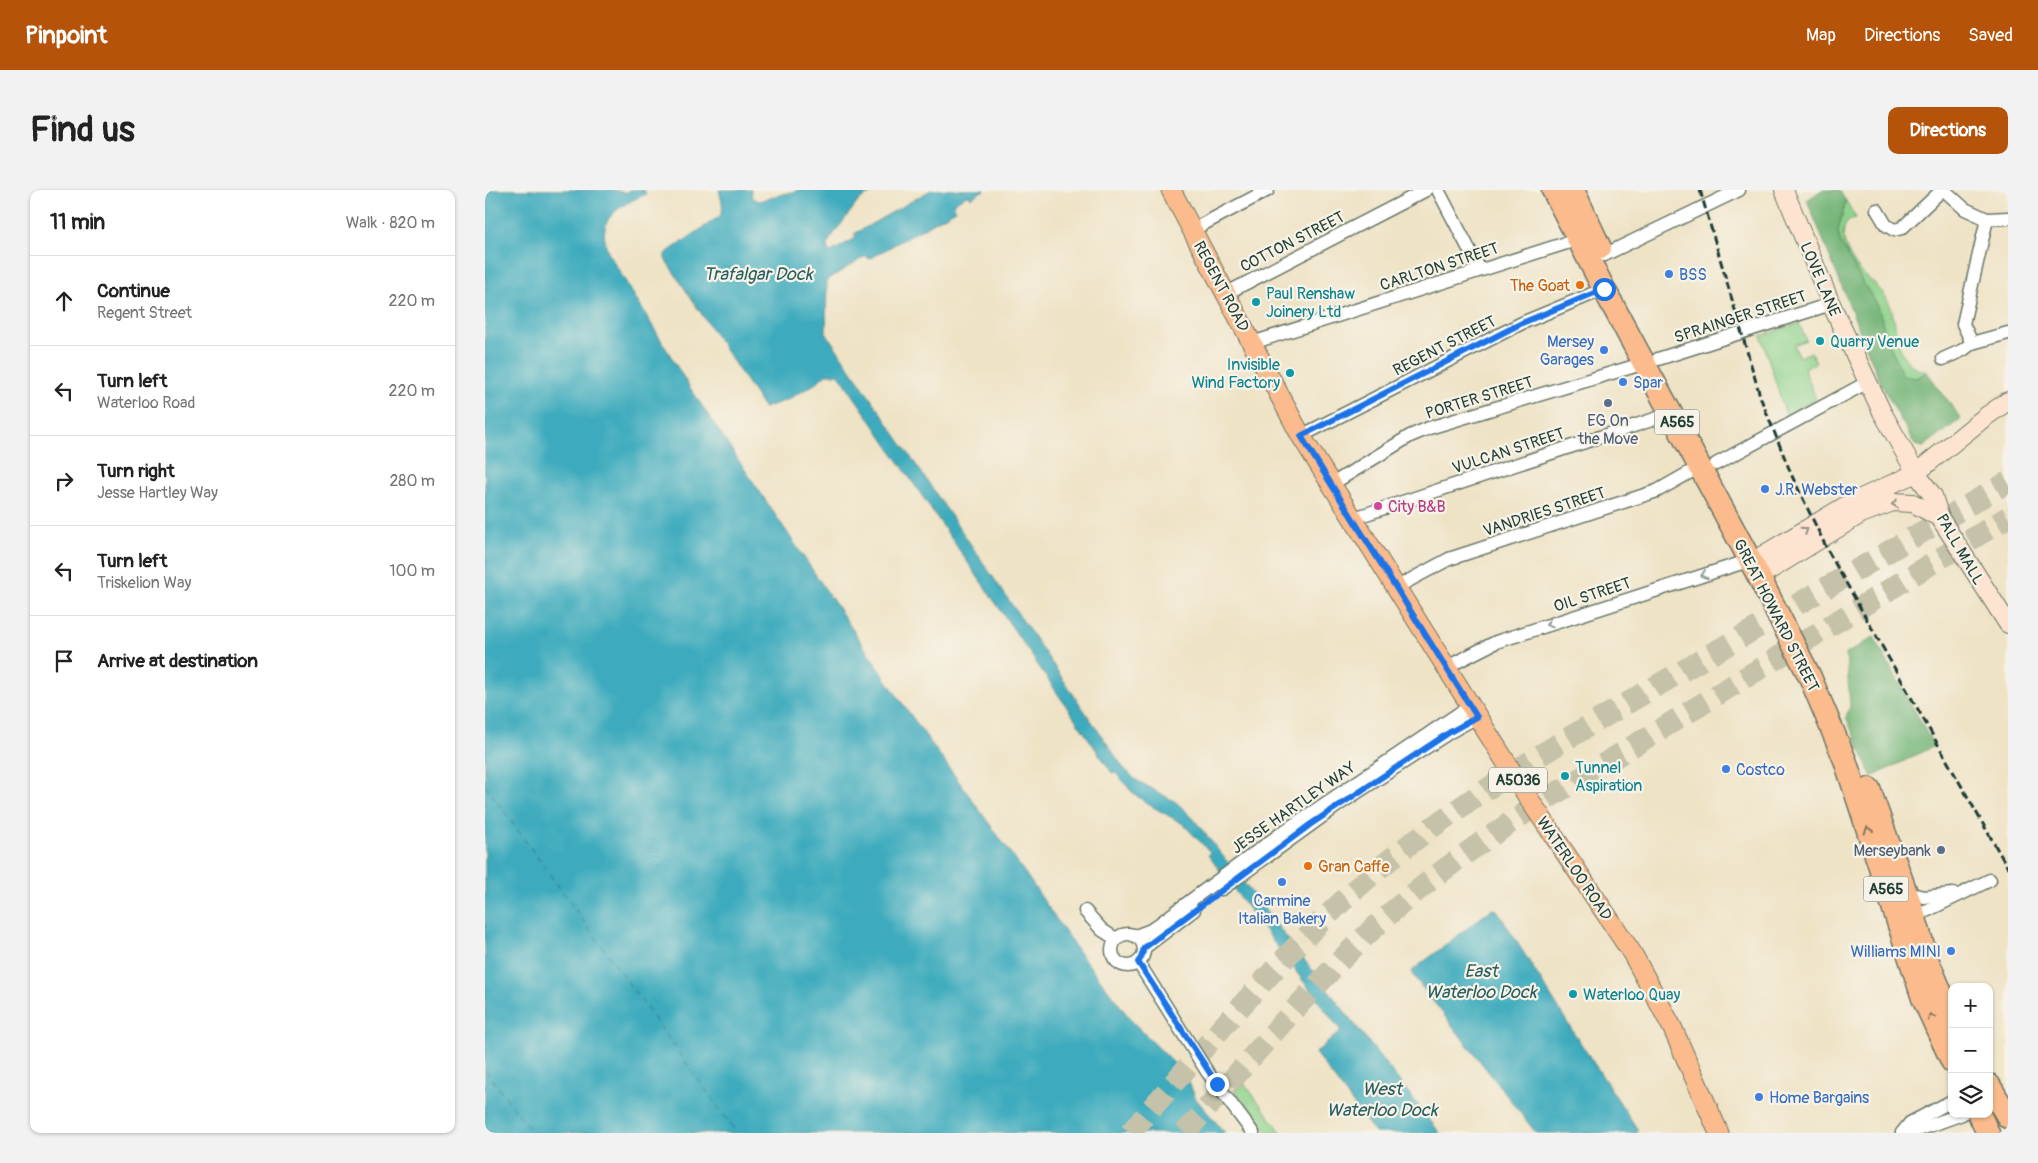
<!DOCTYPE html>
<html lang="en">
<head>
<meta charset="utf-8">
<style>
  body { margin:0; font-family:Pangolin,sans-serif; background:#f2f2f2; color:#222 }
  .controls { position:absolute; right:15px; bottom:15px; display:grid; overflow:hidden; border-radius:10px; box-shadow:0 1px 4px #0004 }
  .controls button { width:45px; height:45px; display:grid; place-items:center; padding:0; border:0; border-bottom:1px solid #e0e0e0; background:#fff; color:#222; font:25px sans-serif }
  .stop { position:absolute; width:15px; height:15px; margin:-11px; border:4px solid #1a73e8; border-radius:50%; background:#fff }
  .stop.end { background:#1a73e8; border-color:#fff; box-shadow:0 1px 5px #0008 }
  .list { margin:0; padding:0; list-style:none }
  h2 { display:flex; justify-content:space-between; align-items:center; height:65px; margin:0; padding:0 20px; font-size:21px }
  h2 small { font-size:16px; font-weight:400; color:#767676 }
  .list li { display:grid; grid-template-columns:32px 1fr auto; gap:15px; align-items:center; box-sizing:border-box; height:90px; padding:0 20px; border-top:1px solid #e0e0e0 }
  .list b { display:block; font-size:19px; white-space:nowrap }
  .list p { margin:0; font-size:16px; white-space:nowrap; color:#767676 }
  .list em { font-size:16px; font-style:normal; color:#767676 }
  .icon { flex:none; width:28px; height:28px; fill:none; stroke:currentColor; stroke-width:2; stroke-linecap:round; stroke-linejoin:round }
  .map { position:relative; flex:none; width:1523px; height:943px; overflow:hidden; border-radius:10px }
  header { display:flex; align-items:center; gap:30px; box-sizing:border-box; height:70px; padding:0 25px; background:#b45309; color:#fff }
  header strong { font-size:24px }
  nav { display:flex; gap:28px; margin-inline-start:auto; font-size:18px }
  .intro { display:flex; align-items:center; justify-content:space-between; box-sizing:border-box; height:120px; padding:0 30px }
  h1 { margin:0; font-size:35px }
  .button { padding:12px 22px; border-radius:10px; background:#b45309; color:#fff; font-size:18px; font-weight:700 }
  main { display:flex; gap:30px; padding:0 30px }
  aside { flex:1; background:#fff; border-radius:10px; box-shadow:0 1px 4px #0004 }
  .map>svg:first-child { display:block }
</style>
</head>
<body>
<header>
<strong>Pinpoint</strong>
<nav><a>Map</a><a>Directions</a><a>Saved</a></nav>
</header>
<div class="intro"><h1>Find us</h1><a class="button">Directions</a></div>
<main>
<aside>
<h2>11 min<small>Walk · 820 m</small></h2>
<ul class="list">
<li><svg class="icon" aria-label="ahead" viewBox="0 0 24 24"><path d="M12 20V5M6 11l6-6 6 6"/></svg><div><b>Continue</b><p>Regent Street</p></div><em>220 m</em></li>
<li><svg class="icon" aria-label="left" viewBox="0 0 24 24"><path d="M17 20v-9H6M10 6l-5 5 5 5"/></svg><div><b>Turn left</b><p>Waterloo Road</p></div><em>220 m</em></li>
<li><svg class="icon" aria-label="right" viewBox="0 0 24 24"><path d="M7 20v-9h11M14 6l5 5-5 5"/></svg><div><b>Turn right</b><p>Jesse Hartley Way</p></div><em>280 m</em></li>
<li><svg class="icon" aria-label="left" viewBox="0 0 24 24"><path d="M17 20v-9H6M10 6l-5 5 5 5"/></svg><div><b>Turn left</b><p>Triskelion Way</p></div><em>100 m</em></li>
<li><svg class="icon" aria-label="arrive" viewBox="0 0 24 24"><path d="M6 21V4h12l-3 4 3 4H6"/></svg><div><b>Arrive at destination</b></div></li>
</ul>
</aside>
<div class="map">
<svg width="1523" height="943" viewBox="0 0 1523 943">
  <rect width="100%" height="100%" fill="#f7f3e8"/>
  <filter id="ink" filterUnits="userSpaceOnUse"><feTurbulence type="fractalNoise" baseFrequency=".02" numOctaves="2"/><feDisplacementMap in="SourceGraphic" scale="10" xChannelSelector="R" yChannelSelector="G"/><feConvolveMatrix kernelMatrix="1 2 1 2 8 2 1 2 1" color-interpolation-filters="sRGB"/></filter>
  <filter id="wash" filterUnits="userSpaceOnUse"><feTurbulence type="fractalNoise" baseFrequency=".0096" numOctaves="4" result="noise"/><feDisplacementMap in="SourceGraphic" scale="20" xChannelSelector="R" yChannelSelector="G"/><feGaussianBlur stdDeviation="1.12" result="paint"/><feColorMatrix in="noise" values="0 0 0 0 0 0 0 0 0 0 0 0 0 0 0 0 0 1.4 0 .05"/><feComposite in="paint" operator="in"/></filter>
  <g filter="url(#wash)">
    <rect width="100%" height="100%" fill="#efe3c6"/>
    <!-- green -->
    <g fill="#8dd28b" stroke="#568860">
      <path d="M1361 11 1371 28C1368 29 1363 31 1361 34 1353 47 1366 70 1375 80 1384 91 1396 97 1403 111 1416 136 1405 174 1442 182L1431 188 1418 186 1402 149 1393 116 1377 91 1355 51 1353 41Z"/>
      <polygon points="1314,133 1321,150 1309,155 1314,167 1326,162 1331,173 1319,178 1331,209 1301,225 1276,146"/>
      <polygon points="759,893 797,943 783,943 749,900"/>
    </g>
    <!-- forest -->
    <g fill="#72b477" stroke="#487856">
      <polygon points="1337,0 1354,0 1361,11 1353,41 1355,51 1377,91 1393,116 1402,149 1418,186 1431,188 1442,182 1476,229 1438,257 1430,255 1397,196 1322,10"/>
      <polygon points="1389,447 1449,556 1387,587 1361,527 1365,516 1361,464"/>
    </g>
    <!-- water -->
    <g fill="#3eabbd" stroke="#2e7478">
      <path d="M0 0H130L140 3 146 0H159L161 4C133 17 109 28 124 64L205 198 415 510 540 683 593 761 647 831 701 885 711 909 740 943H0Z"/>
      <path d="M234 0H266L267 5 266 7 273 11 314 0H392L375 9 345 49 342 55 343 60 346 62 371 48 369 44 446 0H499L486 8 483 4 468 14 471 20 384 69 381 66 342 90 341 143 638 577 651 590 691 612 708 628 955 943H890L830 863 856 841 723 665 725 662 698 634 661 613 647 602 630 582 627 583 355 186 353 184H341L330 194 302 210 279 218 180 69V64L184 61 235 26C240 18 236 9 234 0Z"/>
      <polygon points="1007,719 1012,720 1087,840 1153,940 1152,943 1051,943 927,784 928,780"/>
    </g>
    <g fill="none" stroke-linecap="round" stroke-linejoin="round">
      <!-- ferry -->
      <g stroke="#285e5d" stroke-width="1" stroke-dasharray="6 5" stroke-linecap="butt">
        <polyline points="0,595 252,943"/>
        <polyline points="0,880 48,943"/>
      </g>
    </g>
  </g>
  <g filter="url(#ink)">
    <g fill="none" stroke-linecap="round" stroke-linejoin="round">
      <!-- highway-tunnel -->
      <g stroke="#c5c2a9" stroke-width="22" stroke-dasharray="22 11" stroke-linecap="butt">
        <path d="M645 943C724 854 804 754 896 677 987 602 1090 544 1192 484 1303 420 1413 356 1523 292"/>
        <path d="M700 943C753 883 805 822 861 765 922 703 994 652 1068 605L1523 327"/>
      </g>
      <defs>
        <g id="street">
          <polyline points="953,0 995,80"/>
          <polyline points="1459,0 1480,19 1502,29 1523,28"/>
          <polyline points="1392,20 1401,35 1409,40 1417,38 1457,0"/>
          <polyline points="1502,29 1478,134 1487,153 1523,143"/>
          <polyline points="707,40 783,0"/>
          <polyline points="1119,65 1254,0"/>
          <polyline points="740,104 941,0"/>
          <polyline points="767,153 1094,49"/>
          <polyline points="1173,169 1346,114"/>
          <polyline points="1458,169 1478,160 1487,153"/>
          <polyline points="816,246 1037,133 1119,99"/>
          <polyline points="1231,274 1383,192"/>
          <polyline points="847,294 925,246 944,238 1160,173"/>
          <polyline points="869,328 1188,223"/>
          <polyline points="912,397 964,369 1172,301 1216,276"/>
          <polyline points="962,477 1011,452 1266,370"/>
          <polyline points="737,699 856,613 965,542 992,527"/>
          <polyline points="1422,703 1439,707 1468,704"/>
          <polyline points="600,721 617,740 631,749"/>
          <polyline points="1424,727 1443,720 1505,690"/>
          <circle cx="643" cy="760" r="16"/>
          <polyline points="650,746 666,740 798,642 985,516"/>
          <polyline points="659,758 709,720"/>
          <polyline points="653,772 723,883 768,943"/>
          <polyline points="1417,943 1433,940 1477,924"/>
          <polyline points="1417,943 1425,933 1467,911"/>
        </g>
        <g id="secondary">
          <polyline points="1299,0 1346,114 1397,222 1431,283 1448,306 1455,328 1523,434"/>
          <polyline points="1278,365 1365,313 1431,283 1500,227 1523,211"/>
          <polyline points="1285,380 1376,324 1408,312 1428,313 1455,328"/>
        </g>
        <polyline id="primary" points="686,0 816,246 1046,612 1147,763 1187,837 1234,943"/>
        <g id="highway">
          <polyline points="1068,0 1119,99 1273,385 1325,487 1360,570 1438,808 1467,871"/>
          <polyline points="1088,0 1115,58"/>
          <polyline points="1384,599 1429,725 1442,769 1467,829"/>
          <polyline points="1504,895 1523,927"/>
          <polyline points="1494,924 1503,943"/>
        </g>
      </defs>
      <!-- street casing -->
      <use href="#street" stroke="#687767" stroke-width="15"/>
      <!-- secondary casing -->
      <use href="#secondary" stroke="#687767" stroke-width="20"/>
      <!-- primary casing -->
      <use href="#primary" stroke="#687767" stroke-width="21"/>
      <!-- highway casing -->
      <use href="#highway" stroke="#687767" stroke-width="25"/>
      <!-- street -->
      <use href="#street" stroke="#fff" stroke-width="12"/>
      <!-- secondary -->
      <use href="#secondary" stroke="#fde4d1" stroke-width="18"/>
      <!-- primary -->
      <use href="#primary" stroke="#fbbb8c" stroke-width="19"/>
      <!-- highway -->
      <use href="#highway" stroke="#fbbb8c" stroke-width="22"/>
      <!-- rail -->
      <polyline stroke="#1f3d34" stroke-width="3" stroke-dasharray="8 4" stroke-linecap="butt" points="1215,0 1276,209 1307,286 1343,361 1523,678"/>
    </g>
    <!-- one-way arrows -->
    <defs><path id="oneway-chevron" d="M-2-3.5L2.5 0L-2 3.5" fill="none" stroke-width="1.6" stroke-linecap="round" stroke-linejoin="round" transform="scale(1.25)"/></defs>
    <g stroke="#8e9082">
      <use href="#oneway-chevron" transform="translate(1410 314) rotate(173)"/>
      <use href="#oneway-chevron" transform="translate(1320 340) rotate(-33)"/>
    </g>
    <g stroke="#8f9e9a">
      <use href="#oneway-chevron" transform="translate(1219 385) rotate(162)"/>
      <use href="#oneway-chevron" transform="translate(1064 434) rotate(162)"/>
    </g>
    <g stroke="#82765c">
      <use href="#oneway-chevron" transform="translate(1383 640) rotate(-107)"/>
      <use href="#oneway-chevron" transform="translate(1446 827) rotate(-113)"/>
    </g>
  </g>
  <g fill="none" stroke-linecap="round" stroke-linejoin="round" filter="url(#ink)">
    <!-- route -->
    <polyline stroke="#1a73e8" stroke-width="6" points="732,894 653,772 656,768 659,758 826,634 965,542 992,527 816,246 1037,133 1119,99"/>
  </g>
  <!-- markers -->
  <g fill="#3f7fe0" stroke="#f7f3e8" stroke-width="2">
    <circle cx="1184" cy="84" r="5"/>
    <circle cx="1119" cy="160" r="5"/>
    <circle cx="1138" cy="192" r="5"/>
    <circle cx="1280" cy="299" r="5"/>
    <circle cx="1241" cy="579" r="5"/>
    <circle cx="797" cy="692" r="5"/>
    <circle cx="1466" cy="761" r="5"/>
    <circle cx="1274" cy="907" r="5"/>
  </g>
  <g fill="#e8710a" stroke="#f7f3e8" stroke-width="2">
    <circle cx="1095" cy="95" r="5"/>
    <circle cx="823" cy="676" r="5"/>
  </g>
  <g fill="#0f9aa8" stroke="#f7f3e8" stroke-width="2">
    <circle cx="771" cy="112" r="5"/>
    <circle cx="1335" cy="151" r="5"/>
    <circle cx="805" cy="183" r="5"/>
    <circle cx="1080" cy="586" r="5"/>
    <circle cx="1088" cy="804" r="5"/>
  </g>
  <g fill="#5c6f8a" stroke="#f7f3e8" stroke-width="2">
    <circle cx="1123" cy="213" r="5"/>
    <circle cx="1456" cy="660" r="5"/>
  </g>
  <circle fill="#d1479c" stroke="#f7f3e8" stroke-width="2" cx="893" cy="316" r="5"/>
  <g text-anchor="middle" stroke-width="4.5" stroke-linejoin="round" paint-order="stroke">
    <!-- shield labels -->
    <g fill="#f7f3e8" stroke="#60746a" stroke-width="1">
      <rect x="1169.5" y="219.5" width="45" height="25" rx="4"/>
      <rect x="1004" y="577.5" width="58" height="25" rx="4"/>
      <rect x="1378.5" y="686.5" width="45" height="25" rx="4"/>
    </g>
    <g font-size="15" font-weight="bold" fill="#1f3d34">
      <text x="1192" y="237">A565</text>
      <text x="1033" y="595">A5036</text>
      <text x="1401" y="704">A565</text>
    </g>
    <!-- street labels -->
    <g font-size="16" fill="#1f3d34" stroke="#f7f3e8">
      <text transform="translate(807 51) rotate(-27)" y="6">COTTON STREET</text>
      <text transform="translate(954 76) rotate(-18)" y="6">CARLTON STREET</text>
      <text transform="translate(1336 89) rotate(67)" y="6">LOVE LANE</text>
      <text transform="translate(737 96) rotate(62)" y="6">REGENT ROAD</text>
      <text transform="translate(1255 126) rotate(-18)" y="6">SPRAINGER STREET</text>
      <text transform="translate(959 155) rotate(-27)" y="6">REGENT STREET</text>
      <text transform="translate(994 207) rotate(-17)" y="6">PORTER STREET</text>
      <text transform="translate(1023 260) rotate(-18)" y="6">VULCAN STREET</text>
      <text transform="translate(1059 321) rotate(-18)" y="6">VANDRIES STREET</text>
      <text transform="translate(1476 359) rotate(60)" y="6">PALL MALL</text>
      <text transform="translate(1107 404) rotate(-18)" y="6">OIL STREET</text>
      <text transform="translate(1292 425) rotate(63)" y="6">GREAT HOWARD STREET</text>
      <text transform="translate(808 617) rotate(-35)" y="6">JESSE HARTLEY WAY</text>
      <text transform="translate(1090 678) rotate(56)" y="6">WATERLOO ROAD</text>
    </g>
    <!-- shop labels -->
    <g font-size="16" fill="#366cbe" stroke="#f7f3e8" text-anchor="start">
      <text x="1194" y="90">BSS</text>
      <text x="1109" y="157" text-anchor="end">Mersey<tspan x="1109" dy="18">Garages</tspan></text>
      <text x="1148" y="198">Spar</text>
      <text x="1290" y="305">J.R. Webster</text>
      <text x="1251" y="585">Costco</text>
      <text x="797" y="716" text-anchor="middle">Carmine<tspan x="797" dy="18">Italian Bakery</tspan></text>
      <text x="1456" y="767" text-anchor="end">Williams MINI</text>
      <text x="1284" y="913">Home Bargains</text>
    </g>
    <!-- food labels -->
    <g font-size="16" fill="#c56008" stroke="#f7f3e8" text-anchor="end">
      <text x="1085" y="101">The Goat</text>
      <text x="833" y="682" text-anchor="start">Gran Caffe</text>
    </g>
    <!-- culture labels -->
    <g font-size="16" fill="#0d838f" stroke="#f7f3e8" text-anchor="start">
      <text x="781" y="109">Paul Renshaw<tspan x="781" dy="18">Joinery Ltd</tspan></text>
      <text x="1345" y="157">Quarry Venue</text>
      <text x="795" y="180" text-anchor="end">Invisible<tspan x="795" dy="18">Wind Factory</tspan></text>
      <text x="1090" y="583">Tunnel<tspan x="1090" dy="18">Aspiration</tspan></text>
      <text x="1098" y="810">Waterloo Quay</text>
    </g>
    <!-- service labels -->
    <g font-size="16" fill="#4e5e75" stroke="#f7f3e8">
      <text x="1123" y="236">EG On<tspan x="1123" dy="18">the Move</tspan></text>
      <text x="1446" y="666" text-anchor="end">Merseybank</text>
    </g>
    <!-- hotel labels -->
    <g font-size="16" fill="#b23c85" stroke="#f7f3e8" text-anchor="start">
      <text x="903" y="322">City B&amp;B</text>
    </g>
    <!-- water labels -->
    <g font-size="18" font-style="italic" fill="#285e5d" stroke="#f7f3e8">
      <text x="273" y="90">Trafalgar Dock</text>
      <text x="996" y="787">East<tspan x="996" dy="21">Waterloo Dock</tspan></text>
      <text x="897" y="905">West<tspan x="897" dy="21">Waterloo Dock</tspan></text>
    </g>
  </g>
</svg>
<div class="controls">
<button>+</button>
<button>−</button>
<button><svg class="icon" aria-label="layers" viewBox="0 0 24 24"><path d="M12 4l9 5-9 5-9-5zM3 14l9 5 9-5"/></svg></button>
</div>
<div class="stop" style="left:1119px;top:99px"></div>
<div class="stop end" style="left:732px;top:894px"></div>
</div>
</main>
</body>
</html>
